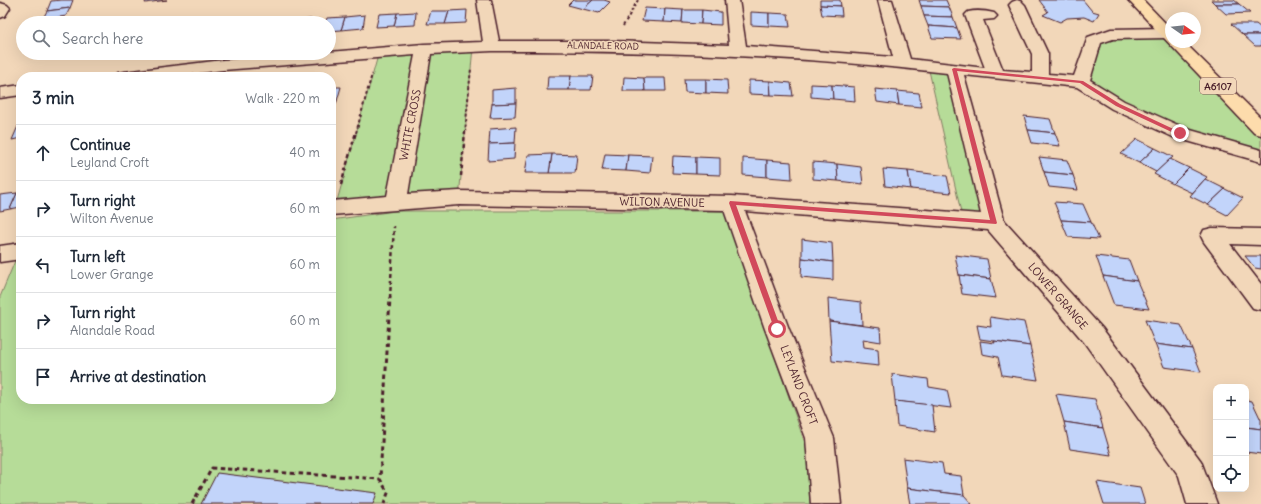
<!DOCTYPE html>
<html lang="en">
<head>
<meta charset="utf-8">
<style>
  body { margin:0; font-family:Delius,sans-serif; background:#f2f2f3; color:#1f2937 }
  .controls { position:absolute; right:12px; bottom:12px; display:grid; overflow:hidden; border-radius:8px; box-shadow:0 4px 16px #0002 }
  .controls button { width:36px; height:36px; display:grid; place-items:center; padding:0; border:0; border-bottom:1px solid #e0e1e3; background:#fff; color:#1f2937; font:20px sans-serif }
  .compass { position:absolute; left:1165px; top:12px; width:36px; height:36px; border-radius:50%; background:#fff; box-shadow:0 4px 16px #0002; rotate:104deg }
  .stop { position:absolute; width:12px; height:12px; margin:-9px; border:3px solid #d1495b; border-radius:50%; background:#fff }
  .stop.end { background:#d1495b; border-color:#fff; box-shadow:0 1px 4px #0008 }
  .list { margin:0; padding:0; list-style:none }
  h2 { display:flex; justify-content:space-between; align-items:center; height:52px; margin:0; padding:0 16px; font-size:17px }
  h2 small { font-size:13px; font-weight:400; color:#747a83 }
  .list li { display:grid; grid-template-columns:26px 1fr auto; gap:12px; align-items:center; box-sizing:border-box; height:56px; padding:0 16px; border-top:1px solid #e0e1e3 }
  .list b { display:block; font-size:15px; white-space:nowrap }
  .list p { margin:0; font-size:13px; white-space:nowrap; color:#747a83 }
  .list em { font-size:13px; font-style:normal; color:#747a83 }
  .icon { flex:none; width:22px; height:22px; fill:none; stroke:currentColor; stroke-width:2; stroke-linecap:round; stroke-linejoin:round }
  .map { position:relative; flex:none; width:1261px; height:504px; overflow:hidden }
  .search { position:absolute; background:#fff; box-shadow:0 4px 16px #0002; left:16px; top:16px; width:320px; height:44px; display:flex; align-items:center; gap:10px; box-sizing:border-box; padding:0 14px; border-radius:22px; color:#747a83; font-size:15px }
  .panel { position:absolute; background:#fff; box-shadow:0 4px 16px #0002; left:16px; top:72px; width:320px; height:332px; border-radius:16px }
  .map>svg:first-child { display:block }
</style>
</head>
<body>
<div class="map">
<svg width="1261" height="504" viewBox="0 0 1261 504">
  <rect width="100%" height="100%" fill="#f2d7b9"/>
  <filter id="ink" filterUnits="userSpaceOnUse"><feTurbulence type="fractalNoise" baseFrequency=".025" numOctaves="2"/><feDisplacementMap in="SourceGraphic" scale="8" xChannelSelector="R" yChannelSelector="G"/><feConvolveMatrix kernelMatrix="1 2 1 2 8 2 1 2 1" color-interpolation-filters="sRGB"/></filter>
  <g filter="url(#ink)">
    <!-- green -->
    <g fill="#b6dc98" stroke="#807e62">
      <polygon points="1166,33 1171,42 1261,129 1261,154 1118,105 1081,82 1094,40"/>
      <polygon points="473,47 459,198 335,208 379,52"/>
      <polygon points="928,66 954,69 994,223 963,221"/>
      <polygon points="395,211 724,211 806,446 810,504 0,504 0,297 15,261 21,261 21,399 331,399 331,220"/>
    </g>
    <!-- building -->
    <g fill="#c2d4fa" stroke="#4a1f2b">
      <polygon points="62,0 73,0 70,8 47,11 51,1"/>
      <polygon points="146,0 167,0 145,3"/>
      <polygon points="573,0 593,0 583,9 568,5"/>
      <polygon points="593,0 604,0 610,2 599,13 583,9"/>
      <polygon points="820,0 840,0 841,6 820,5"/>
      <polygon points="919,0 946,0 949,7 921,6"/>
      <polygon points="1039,0 1083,0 1092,11 1099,13 1094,21 1084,17 1067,18 1060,22 1043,15 1048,12"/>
      <polygon points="1211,0 1234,0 1239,4 1215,4"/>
      <polygon points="1215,4 1239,4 1250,13 1226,14"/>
      <polygon points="820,5 841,6 842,16 822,15"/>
      <polygon points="921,6 949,7 953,17 924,16"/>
      <polygon points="70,8 66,16 42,20 47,11"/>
      <polygon points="645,8 665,9 664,22 642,21"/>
      <polygon points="665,9 683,10 682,23 664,22"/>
      <polygon points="467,10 466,23 445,24 449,11"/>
      <polygon points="683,10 702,10 701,24 682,23"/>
      <polygon points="702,10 721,12 721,25 701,24"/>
      <polygon points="431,11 449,11 445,24 427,24"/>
      <polygon points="416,12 415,25 394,26 397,13"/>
      <polygon points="751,12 769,13 769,26 751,25"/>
      <polygon points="397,13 394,26 376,27 379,14"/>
      <polygon points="769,13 788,14 790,27 769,26"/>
      <polygon points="365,15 363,28 341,30 345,17"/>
      <polygon points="924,16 953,17 957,28 928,26"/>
      <polygon points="345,17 341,30 329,31 329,23 325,23 327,18"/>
      <polygon points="258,19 256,23 239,23 241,20"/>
      <polygon points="311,19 310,23 290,23 291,21"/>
      <polygon points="1231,24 1256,24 1261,28 1261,35 1243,35"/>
      <polygon points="928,26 957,28 961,39 932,38"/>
      <polygon points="1243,35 1261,35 1261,46 1255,46"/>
      <polygon points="548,76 571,76 569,90 547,90"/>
      <polygon points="571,76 593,76 591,90 569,90"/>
      <polygon points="624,77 644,78 645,91 623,91"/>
      <polygon points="644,78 665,78 666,91 645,91"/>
      <polygon points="684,79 706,79 706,93 685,92"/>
      <polygon points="706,79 727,80 728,94 706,93"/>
      <polygon points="749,80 770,81 771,95 749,94"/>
      <polygon points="770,81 791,83 793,96 771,95"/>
      <polygon points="811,84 832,85 833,99 811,97"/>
      <polygon points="832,85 854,87 855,101 833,99"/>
      <polygon points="331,87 341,87 337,101 331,101"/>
      <polygon points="516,88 516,103 492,104 492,90"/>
      <polygon points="875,89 897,91 899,105 877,102"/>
      <polygon points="897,91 919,93 922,107 899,105"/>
      <polygon points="331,101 337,101 332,115 331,115"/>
      <polygon points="516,103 515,117 490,118 492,104"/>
      <polygon points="1024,116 1050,119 1055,133 1028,130"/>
      <polygon points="19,124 21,124 21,138 12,140"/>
      <polygon points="516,127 515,143 489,144 490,129"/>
      <polygon points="1028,130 1055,133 1060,146 1032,143"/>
      <polygon points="1137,139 1155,148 1139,163 1121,154"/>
      <polygon points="515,143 514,159 488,161 489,144"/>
      <polygon points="1155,148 1173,157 1156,172 1139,163"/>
      <polygon points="552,154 577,155 575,173 549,173"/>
      <polygon points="552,154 549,173 525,173 528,155"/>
      <polygon points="605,154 628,155 626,171 602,170"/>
      <polygon points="628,155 652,156 650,173 626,171"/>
      <polygon points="673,156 696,157 696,174 672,173"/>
      <polygon points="696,157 720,158 720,175 696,174"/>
      <polygon points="1039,157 1067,160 1073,175 1044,172"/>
      <polygon points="743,158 767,160 767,177 743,175"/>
      <polygon points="1170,159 1189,168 1173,184 1154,174"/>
      <polygon points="767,160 791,162 792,179 767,177"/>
      <polygon points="813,162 837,164 838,181 813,179"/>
      <polygon points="837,164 861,167 863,184 838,181"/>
      <polygon points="1189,168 1207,177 1192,193 1173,184"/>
      <polygon points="883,169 908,171 911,189 885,186"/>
      <polygon points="908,171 947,176 951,193 911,189"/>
      <polygon points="1044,172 1073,175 1078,190 1049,187"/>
      <polygon points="1205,179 1225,189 1208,205 1190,196"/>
      <polygon points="1225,189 1243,198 1227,215 1208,205"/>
      <polygon points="21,192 21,207 10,209 17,193"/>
      <polygon points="17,193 10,209 0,211 0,195"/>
      <polygon points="1054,202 1083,204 1091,222 1061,220"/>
      <polygon points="1061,220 1091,222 1099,239 1068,237"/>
      <polygon points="802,239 832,243 833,262 802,258"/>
      <polygon points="955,255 987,259 991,279 959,275"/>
      <polygon points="1096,256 1129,260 1137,281 1103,276"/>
      <polygon points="1245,256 1261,256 1261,269 1255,268"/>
      <polygon points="802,258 833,262 833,280 801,277"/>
      <polygon points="959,275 991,279 996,298 962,294"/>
      <polygon points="1103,276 1137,281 1149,309 1114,305"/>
      <polygon points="828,298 861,302 862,325 829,321"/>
      <polygon points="990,317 1024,322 1030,346 980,339 977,325 991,327"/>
      <polygon points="1145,320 1181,325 1192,349 1155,344"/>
      <polygon points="829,321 880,328 881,342 863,339 864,347 878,349 879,366 832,361"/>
      <polygon points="980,341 995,343 994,341 1030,346 1038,380 1002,375 998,357 982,354"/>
      <polygon points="1155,344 1192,349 1201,372 1164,367"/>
      <polygon points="892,374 928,379 929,387 947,390 951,408 895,401"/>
      <polygon points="1056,394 1095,399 1103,428 1064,422"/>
      <polygon points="1246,400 1252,401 1261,420 1261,429 1246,427"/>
      <polygon points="895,401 932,405 935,432 897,426"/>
      <polygon points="1064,422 1103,428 1111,455 1070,449"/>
      <polygon points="1246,427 1261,429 1261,454 1246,452"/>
      <polygon points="903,458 942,463 944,474 961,476 964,495 907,488"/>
      <polygon points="217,473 377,493 373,504 201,504"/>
      <polygon points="1097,482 1140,488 1145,504 1104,504"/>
      <polygon points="907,488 964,495 972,504 910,504"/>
    </g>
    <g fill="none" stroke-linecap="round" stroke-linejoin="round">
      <defs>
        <g id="minor">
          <path d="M477 0H491L499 41H612L729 45 725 0H739L746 46 893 57 878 0H892L910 59 985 68 965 15 968 12C976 10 986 11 994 13L997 16 994 19 983 20 1003 70 1032 72V54L1009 5 1012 2 1017 0 1022 2 1025 5 1048 54V74L1074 76 1088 37 1111 29 1166 28 1171 29V37L1166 38 1113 39 1101 43 1090 80 1124 101 1187 129 1261 150V162L1173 137 1112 109 1077 87 964 75 1004 220 1102 328 1201 461 1217 504H1187L1179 476 1084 342 988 230 745 211 789 329 834 438 841 504H811L806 438 765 329 724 210 459 205 331 215V201L387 196 415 55 223 70 166 77H115L118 73 124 72 223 60 329 53V52L424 44 483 42ZM492 51C645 51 795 55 947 73L981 214 732 196 459 191 408 194 431 54Z"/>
          <polygon points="0,3 7,5 10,8 5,16 0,18"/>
          <polygon points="21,85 21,95 0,98 0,88"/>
          <polygon points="1212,228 1261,229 1261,245 1230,244 1261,284 1261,310 1253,308 1204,242 1201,236 1204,230"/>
          <polygon points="21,243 21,259 0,262 0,246"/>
        </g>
        <polygon id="major" points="1128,0 1143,0 1171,29 1171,42 1184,42 1261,118 1261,135 1254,133"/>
      </defs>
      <!-- minor casing -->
      <use href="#minor" stroke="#4a1f2b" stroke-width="3"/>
      <!-- major casing -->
      <use href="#major" stroke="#4a1f2b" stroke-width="3"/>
      <!-- path-far2 -->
      <g stroke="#4a1f2b" stroke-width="2" stroke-dasharray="3 2.5" stroke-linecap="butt">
        <polyline points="623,26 638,0"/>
        <polyline points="356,133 372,74"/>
        <polyline points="465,133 471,68"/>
      </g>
      <!-- path-far1 -->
      <g stroke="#4a1f2b" stroke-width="2.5" stroke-dasharray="4 3" stroke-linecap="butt">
        <polyline points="461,176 465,132"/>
        <polyline points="341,185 356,132"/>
        <polyline points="390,298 394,226"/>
      </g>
      <!-- path -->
      <g stroke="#4a1f2b" stroke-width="3" stroke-dasharray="4.5 3.5" stroke-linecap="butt">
        <polyline points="192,504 212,468 380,479"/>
        <polyline points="384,504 388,493 380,479 390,297"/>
      </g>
      <!-- minor -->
      <use href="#minor" fill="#f2d7b9" fill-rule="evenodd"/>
      <!-- major -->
      <use href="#major" fill="#fddcac" fill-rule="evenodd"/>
    </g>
  </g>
  <!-- route -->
  <polygon fill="#d1495b" points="954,68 1083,81 1120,104 1182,133 1178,135 1116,106 1080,83 957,71 997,223 996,224 736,205 781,329 780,331 775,331 729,203 730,201 990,220 952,69"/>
  <g text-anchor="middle" stroke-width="3" stroke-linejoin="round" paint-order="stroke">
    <!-- far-street labels -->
    <g font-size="9" fill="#4a1f2b" stroke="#f2d7b9">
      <text transform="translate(603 46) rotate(1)" y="3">ALANDALE ROAD</text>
    </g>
    <!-- shield labels -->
    <rect fill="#f2d7b9" stroke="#7c5656" stroke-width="1" x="1200" y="78" width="36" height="16" rx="3"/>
    <g font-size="10" font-weight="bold" fill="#4a1f2b">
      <text x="1218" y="90">A6107</text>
    </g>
    <!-- street labels -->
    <g font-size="11" fill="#4a1f2b" stroke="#f2d7b9">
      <text transform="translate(410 125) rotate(-79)" y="4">WHITE CROSS</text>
      <text transform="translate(662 202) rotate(1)" y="4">WILTON AVENUE</text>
      <text transform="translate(1058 296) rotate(49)" y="4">LOWER GRANGE</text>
      <text transform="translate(799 385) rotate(69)" y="4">LEYLAND CROFT</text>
    </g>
  </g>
</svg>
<div class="controls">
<button>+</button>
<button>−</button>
<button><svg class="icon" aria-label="locate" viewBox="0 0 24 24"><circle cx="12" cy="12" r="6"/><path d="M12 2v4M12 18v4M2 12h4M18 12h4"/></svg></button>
</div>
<svg class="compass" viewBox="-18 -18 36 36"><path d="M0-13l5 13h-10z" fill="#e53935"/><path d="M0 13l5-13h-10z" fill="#747a83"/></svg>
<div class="stop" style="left:777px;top:329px"></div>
<div class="stop end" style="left:1180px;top:133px"></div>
<div class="search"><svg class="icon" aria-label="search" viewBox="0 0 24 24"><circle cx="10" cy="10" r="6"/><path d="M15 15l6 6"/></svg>Search here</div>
<section class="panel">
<h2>3 min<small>Walk · 220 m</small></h2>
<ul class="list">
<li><svg class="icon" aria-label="ahead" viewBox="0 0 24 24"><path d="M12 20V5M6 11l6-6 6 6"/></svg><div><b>Continue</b><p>Leyland Croft</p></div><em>40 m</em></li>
<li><svg class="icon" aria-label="right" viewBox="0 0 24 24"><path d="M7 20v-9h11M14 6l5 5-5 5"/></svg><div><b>Turn right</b><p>Wilton Avenue</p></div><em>60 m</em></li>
<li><svg class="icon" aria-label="left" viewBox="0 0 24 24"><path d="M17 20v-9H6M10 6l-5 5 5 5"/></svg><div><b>Turn left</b><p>Lower Grange</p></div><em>60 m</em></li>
<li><svg class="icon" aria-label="right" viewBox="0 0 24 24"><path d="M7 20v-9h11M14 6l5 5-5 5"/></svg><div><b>Turn right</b><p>Alandale Road</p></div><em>60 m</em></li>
<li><svg class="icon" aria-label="arrive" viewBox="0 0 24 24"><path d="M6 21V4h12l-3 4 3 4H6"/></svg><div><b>Arrive at destination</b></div></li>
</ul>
</section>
</div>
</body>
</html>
